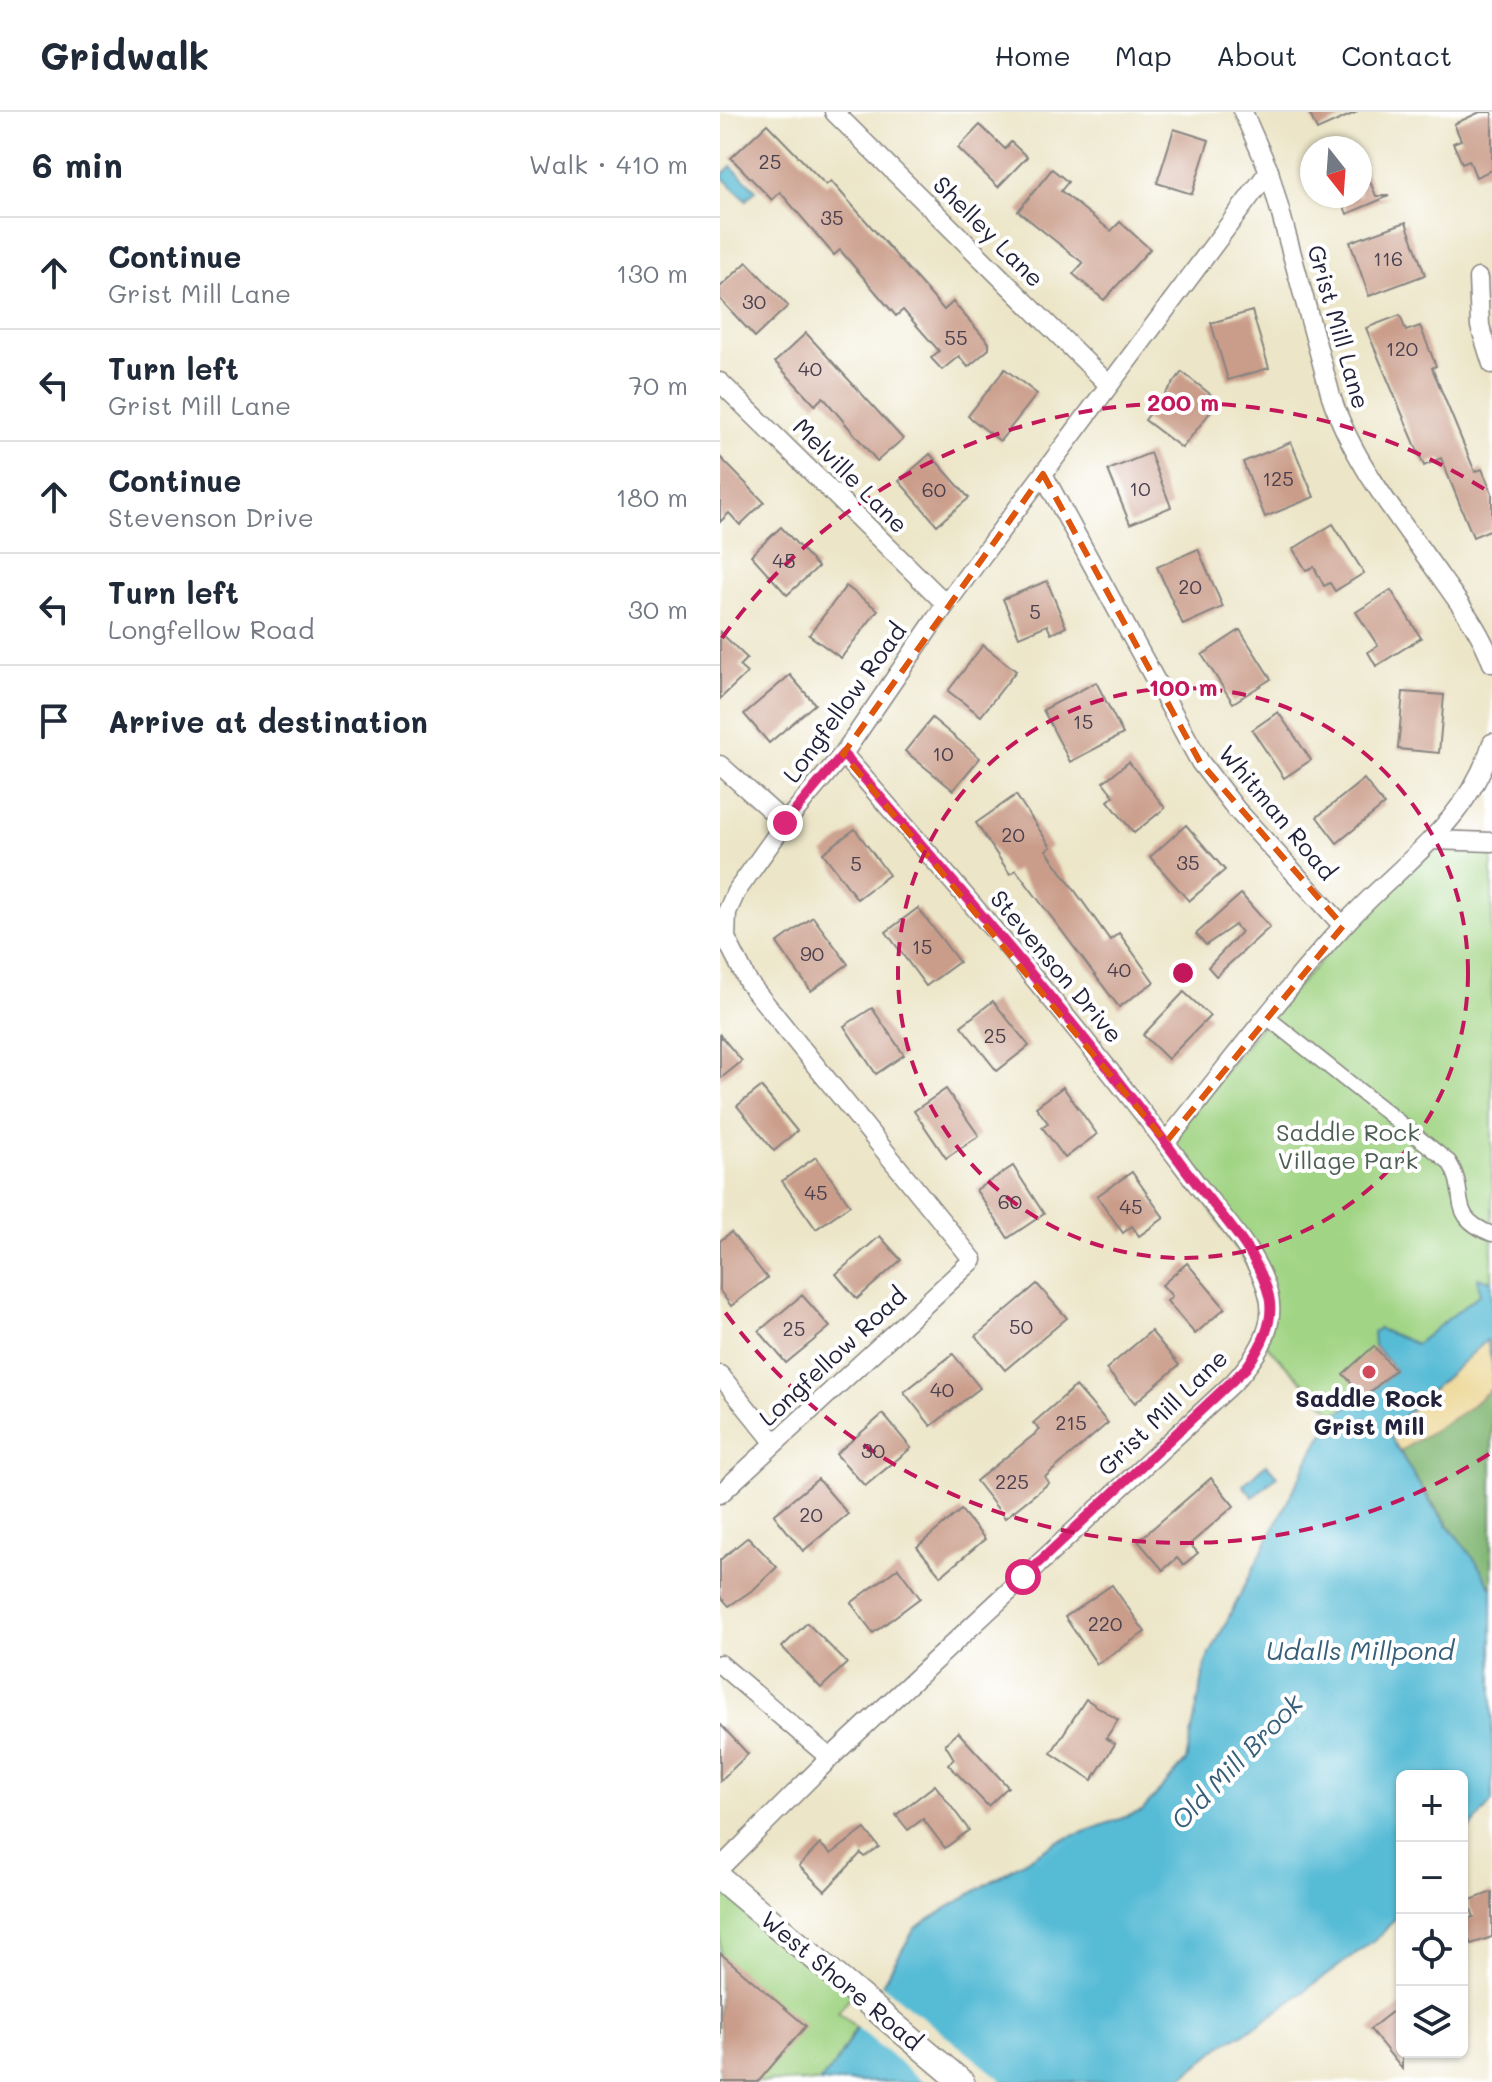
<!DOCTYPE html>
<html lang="en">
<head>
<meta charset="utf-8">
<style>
  body { margin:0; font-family:Mali,sans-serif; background:#f6f6f7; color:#1f2937 }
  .controls { position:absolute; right:24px; bottom:24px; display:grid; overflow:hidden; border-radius:12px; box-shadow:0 2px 6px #0004 }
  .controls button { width:72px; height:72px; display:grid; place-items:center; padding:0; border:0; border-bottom:2px solid #e0e1e3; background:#fff; color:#1f2937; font:40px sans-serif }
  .compass { position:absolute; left:580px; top:24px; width:72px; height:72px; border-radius:50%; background:#fff; box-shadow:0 2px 6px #0004; rotate:163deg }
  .stop { position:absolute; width:24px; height:24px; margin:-18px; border:6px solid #db2777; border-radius:50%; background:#fff }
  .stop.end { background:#db2777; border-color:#fff; box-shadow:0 2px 8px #0008 }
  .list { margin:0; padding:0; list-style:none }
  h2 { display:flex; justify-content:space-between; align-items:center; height:104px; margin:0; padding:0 32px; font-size:34px }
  h2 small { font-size:26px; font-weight:400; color:#747a83 }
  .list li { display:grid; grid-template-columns:52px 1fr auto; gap:24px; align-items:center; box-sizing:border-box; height:112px; padding:0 32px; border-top:2px solid #e0e1e3 }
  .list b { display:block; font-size:30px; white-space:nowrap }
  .list p { margin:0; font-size:26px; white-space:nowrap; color:#747a83 }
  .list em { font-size:26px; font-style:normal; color:#747a83 }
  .icon { flex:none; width:44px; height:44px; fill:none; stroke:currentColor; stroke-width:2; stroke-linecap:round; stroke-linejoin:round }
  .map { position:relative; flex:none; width:772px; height:1970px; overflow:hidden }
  header { display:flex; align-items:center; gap:48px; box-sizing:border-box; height:112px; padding:0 40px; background:#fff; border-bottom:2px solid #e0e1e3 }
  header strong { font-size:38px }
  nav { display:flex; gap:44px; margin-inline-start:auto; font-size:28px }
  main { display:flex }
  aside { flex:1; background:#fff }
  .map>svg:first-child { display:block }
</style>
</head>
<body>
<header>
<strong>Gridwalk</strong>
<nav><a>Home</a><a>Map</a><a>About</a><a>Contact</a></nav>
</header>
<main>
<aside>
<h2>6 min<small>Walk · 410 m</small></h2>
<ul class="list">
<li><svg class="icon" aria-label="ahead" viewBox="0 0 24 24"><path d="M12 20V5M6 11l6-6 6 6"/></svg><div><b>Continue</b><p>Grist Mill Lane</p></div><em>130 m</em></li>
<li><svg class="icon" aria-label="left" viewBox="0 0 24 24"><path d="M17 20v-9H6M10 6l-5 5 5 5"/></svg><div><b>Turn left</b><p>Grist Mill Lane</p></div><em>70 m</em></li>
<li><svg class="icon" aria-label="ahead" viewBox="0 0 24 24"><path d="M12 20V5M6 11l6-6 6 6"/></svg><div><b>Continue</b><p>Stevenson Drive</p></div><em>180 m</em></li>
<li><svg class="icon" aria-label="left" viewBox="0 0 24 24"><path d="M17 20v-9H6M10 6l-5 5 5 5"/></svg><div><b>Turn left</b><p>Longfellow Road</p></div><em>30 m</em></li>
<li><svg class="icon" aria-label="arrive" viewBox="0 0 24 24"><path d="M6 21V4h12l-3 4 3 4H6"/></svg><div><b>Arrive at destination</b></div></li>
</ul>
</aside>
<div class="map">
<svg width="772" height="1970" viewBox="0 0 772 1970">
  <rect width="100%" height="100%" fill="#fff"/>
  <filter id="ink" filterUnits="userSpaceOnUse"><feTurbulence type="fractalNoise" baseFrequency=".0125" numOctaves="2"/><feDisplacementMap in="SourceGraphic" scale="16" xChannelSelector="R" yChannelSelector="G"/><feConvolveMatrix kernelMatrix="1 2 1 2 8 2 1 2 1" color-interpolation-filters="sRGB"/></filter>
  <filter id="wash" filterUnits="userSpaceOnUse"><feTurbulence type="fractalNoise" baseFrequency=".006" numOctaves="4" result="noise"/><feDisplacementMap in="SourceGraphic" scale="32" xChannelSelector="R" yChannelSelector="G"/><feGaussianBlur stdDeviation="1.8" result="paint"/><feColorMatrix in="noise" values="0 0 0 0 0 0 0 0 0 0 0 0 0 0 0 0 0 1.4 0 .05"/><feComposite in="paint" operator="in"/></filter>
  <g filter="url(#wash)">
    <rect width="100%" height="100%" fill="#ece5c7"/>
    <!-- green -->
    <g fill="#a1d484" stroke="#627b60" stroke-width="2">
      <polygon points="712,728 772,730 772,1169 758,1166 760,1182 696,1233 659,1217 654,1234 675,1258 649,1291 638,1289 615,1303 543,1230 549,1186 446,1030 548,906"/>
      <polygon points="0,1769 134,1880 118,1900 136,1915 115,1953 100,1970 0,1970"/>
    </g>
    <!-- forest -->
    <path fill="#80b672" stroke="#516c56" stroke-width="2" d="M772 1276V1477C745 1429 706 1389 680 1339L749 1296Z"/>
    <!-- sand -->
    <polygon fill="#eeda9e" stroke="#887e6c" stroke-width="2" points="772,1196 772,1276 749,1296 680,1339 668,1322 701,1288 700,1239"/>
    <!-- water -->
    <g fill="#57bbd5" stroke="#3c6e88" stroke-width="2">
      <polygon points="11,54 36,78 26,88 1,64"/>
      <polygon points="758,1166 772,1169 772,1251 767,1228 667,1319 709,1389 757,1451 772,1477 772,1690 742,1726 742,1664 682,1664 682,1798 661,1823 537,1914 503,1932 457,1970 100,1970 115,1953 195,1816 336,1730 422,1699 466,1649 486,1550 594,1337 615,1303 638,1288 649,1291 650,1280 675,1258 654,1234 653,1221 659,1217 696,1232 760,1182"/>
      <polygon points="546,1352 557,1364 533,1385 523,1373"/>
    </g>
    <!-- pier -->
    <polygon fill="#ece5c7" points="157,1869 284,1970 203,1970 133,1912"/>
    <g id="blocks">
      <!-- building -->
      <g fill="#ca9d8a">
        <polygon points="589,0 637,0 597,18"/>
        <polygon points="760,0 772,0 772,58 756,65 749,48 742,51 733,31 741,28 734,12"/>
        <polygon points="47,12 106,73 111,69 224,198 233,190 269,231 269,237 248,255 239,244 222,258 211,246 219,239 183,198 176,204 120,138 114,143 60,80 52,88 11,46"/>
        <polygon points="260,13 285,37 291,30 307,45 278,75 238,36"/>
        <polygon points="454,17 489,28 472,82 437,71"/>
        <polygon points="640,46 656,84 669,84 627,102 620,84 640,84"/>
        <polygon points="332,57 348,70 341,79 391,119 400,110 430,137 384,188 353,162 363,151 298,99"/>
        <polygon points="686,110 705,163 649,184 630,130"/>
        <polygon points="27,150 68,194 35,225 0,187 0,175"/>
        <polygon points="532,199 549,256 508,268 491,211"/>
        <polygon points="680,203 686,219 700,214 716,254 712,256 755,360 762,357 772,381 772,417 753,425 721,346 704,354 646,216"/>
        <polygon points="86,221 183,327 157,349 103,285 95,293 55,250"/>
        <polygon points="285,257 317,282 280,329 248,304"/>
        <polygon points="462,260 499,289 462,336 425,308"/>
        <polygon points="571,330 594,385 545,405 523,350"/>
        <polygon points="430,341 451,395 410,412 388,358"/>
        <polygon points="210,342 249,386 217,413 179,369"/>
        <polygon points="0,345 44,390 20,413 9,401 0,410"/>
        <polygon points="613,412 644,461 615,479 610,471 604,474 594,455 586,458 573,437"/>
        <polygon points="61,415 98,455 67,483 31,443"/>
        <polygon points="478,437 503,495 463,513 437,455"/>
        <polygon points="327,469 346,515 331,522 327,513 299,525 283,487"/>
        <polygon points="126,474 158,498 121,546 89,523"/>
        <polygon points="671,478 701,526 656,554 648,540 658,534 636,500"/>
        <polygon points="520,518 551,567 513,591 482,543"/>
        <polygon points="0,520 27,546 19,554 27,561 0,587"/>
        <polygon points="263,533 296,559 261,604 228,579"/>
        <polygon points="70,563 95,592 49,631 24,602"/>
        <polygon points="376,570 403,622 350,650 323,598"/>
        <polygon points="683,580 724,583 719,641 678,637"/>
        <polygon points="558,600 591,648 564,666 532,618"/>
        <polygon points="212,606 260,646 233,678 185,639"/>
        <polygon points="409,650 445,696 414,721 388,689 394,684 383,670"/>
        <polygon points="644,667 664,693 617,731 597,705"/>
        <polygon points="296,683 331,735 326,738 390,828 399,821 434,870 399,895 296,758 290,762 256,711"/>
        <polygon points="466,713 505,758 469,789 430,745"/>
        <polygon points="135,717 169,763 137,787 103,741"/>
        <polygon points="521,782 550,815 496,864 488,855 521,820 515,813 486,833 476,822"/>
        <polygon points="198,796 239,850 206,874 166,820"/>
        <polygon points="93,805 128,852 91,879 57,831"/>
        <polygon points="464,880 490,904 448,947 423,923"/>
        <polygon points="273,889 309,934 277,959 241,914"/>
        <polygon points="152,896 184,943 156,962 124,914"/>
        <polygon points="0,923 22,949 0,967"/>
        <polygon points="41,975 77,1019 54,1039 17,994"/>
        <polygon points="343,975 377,1022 345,1046 322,1015 328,1011 316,995"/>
        <polygon points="226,977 259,1024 226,1046 194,999"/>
        <polygon points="96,1045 130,1093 96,1117 62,1069"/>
        <polygon points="293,1054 324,1102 288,1126 256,1078"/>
        <polygon points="412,1060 444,1106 419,1124 412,1114 403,1121 377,1084"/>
        <polygon points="11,1120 47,1166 11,1194 0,1179 0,1129"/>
        <polygon points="160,1124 181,1148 137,1187 116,1162"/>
        <polygon points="467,1151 505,1196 475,1222 447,1189 452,1184 442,1173"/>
        <polygon points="317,1172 347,1206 285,1258 256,1224"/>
        <polygon points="82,1183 110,1215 66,1251 39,1219"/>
        <polygon points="431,1219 459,1253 415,1291 386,1257"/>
        <polygon points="654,1234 675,1258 645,1285 623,1262"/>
        <polygon points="233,1242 260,1276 211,1314 184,1280"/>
        <polygon points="356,1274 388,1311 325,1365 329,1371 285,1406 256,1369 320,1318 313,1311"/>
        <polygon points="163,1302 191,1336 145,1374 116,1342"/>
        <polygon points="491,1366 514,1394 470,1432 478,1441 463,1453 457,1446 443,1458 418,1429"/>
        <polygon points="98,1367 128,1402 83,1439 54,1403"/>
        <polygon points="241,1398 265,1427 221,1464 197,1435"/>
        <polygon points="28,1425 57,1455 34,1477 9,1494 0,1484 0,1448"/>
        <polygon points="178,1456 200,1486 153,1521 131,1491"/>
        <polygon points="392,1473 425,1520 377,1552 345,1505"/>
        <polygon points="87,1511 127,1551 101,1576 62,1535"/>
        <polygon points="366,1587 398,1608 386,1626 395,1632 372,1668 331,1641"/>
        <polygon points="0,1612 28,1642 0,1669"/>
        <polygon points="238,1620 288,1675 268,1694 228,1652 234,1647 225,1632"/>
        <polygon points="215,1673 249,1718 225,1736 203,1707 188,1718 176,1703"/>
        <polygon points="145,1717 159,1735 144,1745 141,1741 105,1779 79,1754 100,1732 111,1742"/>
        <polygon points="772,1780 772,1825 751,1832 742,1809 754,1805 748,1789"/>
        <polygon points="0,1841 86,1914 38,1970 0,1970"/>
        <polygon points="682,1892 682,1957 650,1917"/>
      </g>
    </g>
  </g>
  <g filter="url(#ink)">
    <use href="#blocks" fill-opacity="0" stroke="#878481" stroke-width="2"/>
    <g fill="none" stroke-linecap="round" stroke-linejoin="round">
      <defs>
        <path id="pedestrian" d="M548 906 729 1050C750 1082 725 1104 772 1122"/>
        <g id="minor">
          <polyline points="114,0 389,273"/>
          <path d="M523 0 549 59 611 284C633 351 682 410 722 467 741 494 761 519 772 551"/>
          <polyline points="758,166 760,214 772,252"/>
          <polyline points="0,270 226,492"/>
          <polyline points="323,362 480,650 516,697 623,814"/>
          <polyline points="0,653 65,711"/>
          <polyline points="712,728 772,730"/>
          <path d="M446 1030C505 958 561 882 624 813 677 754 748 712 772 631"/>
          <polyline points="0,1263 55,1331"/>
          <polyline points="0,1382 253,1148 28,870 6,826 7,800 16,780 65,711 123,642 226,492 549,59"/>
          <polyline points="0,1552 110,1646"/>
          <path d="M0 1756 110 1646 513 1271C534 1248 556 1218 549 1185 539 1140 497 1100 470 1063 361 917 242 780 123 642"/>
        </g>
        <polyline id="secondary" points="0,1766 242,1970"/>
      </defs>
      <!-- pedestrian casing -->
      <use href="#pedestrian" stroke="#878481" stroke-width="17"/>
      <!-- minor casing -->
      <use href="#minor" stroke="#878481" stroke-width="21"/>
      <!-- secondary casing -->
      <use href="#secondary" stroke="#878481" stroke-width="27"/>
      <!-- pedestrian -->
      <use href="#pedestrian" stroke="#fff" stroke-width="14"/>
      <!-- minor -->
      <use href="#minor" stroke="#fff" stroke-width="18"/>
      <!-- secondary -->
      <use href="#secondary" stroke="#fff" stroke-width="24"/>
    </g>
  </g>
  <g fill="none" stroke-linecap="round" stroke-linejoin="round" filter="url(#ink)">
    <!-- route -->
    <path stroke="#db2777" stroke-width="10" d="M65 711 123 642C241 778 359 913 466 1058 494 1096 537 1137 549 1184 555 1210 541 1235 526 1256L303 1465"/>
  </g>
  <!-- marked area -->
  <path fill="none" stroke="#de560e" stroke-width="6" stroke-dasharray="16 10" stroke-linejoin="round" d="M323 362 480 650 623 814 446 1030 123 642Z"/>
  <!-- distance rings -->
  <g fill="none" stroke="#c2185b" stroke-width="4" stroke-dasharray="14 10">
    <circle cx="463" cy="861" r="285"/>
    <path d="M769 1342A570 570 0 0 1 2 1196M2 526A570 570 0 0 1 769 380"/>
  </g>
  <!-- markers -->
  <circle fill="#d1495b" stroke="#fff" stroke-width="3" cx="649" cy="1260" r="8"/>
  <g text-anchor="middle" stroke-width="8" stroke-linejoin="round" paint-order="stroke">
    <!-- number labels -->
    <g font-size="20" fill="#4c414f">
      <text x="50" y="57">25</text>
      <text x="112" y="113">35</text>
      <text x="668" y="154">116</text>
      <text x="34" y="197">30</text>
      <text x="236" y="233">55</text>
      <text x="682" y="244">120</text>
      <text x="90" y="264">40</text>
      <text x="558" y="374">125</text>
      <text x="420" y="384">10</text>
      <text x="214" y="385">60</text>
      <text x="64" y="456">45</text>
      <text x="470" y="482">20</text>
      <text x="315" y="507">5</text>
      <text x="363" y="617">15</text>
      <text x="223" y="649">10</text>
      <text x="293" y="730">20</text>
      <text x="468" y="758">35</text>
      <text x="136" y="759">5</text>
      <text x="202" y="842">15</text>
      <text x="92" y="849">90</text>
      <text x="399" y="865">40</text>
      <text x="275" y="931">25</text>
      <text x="96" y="1088">45</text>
      <text x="290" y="1097">60</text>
      <text x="411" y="1102">45</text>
      <text x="301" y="1222">50</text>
      <text x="74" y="1224">25</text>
      <text x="222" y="1285">40</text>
      <text x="351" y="1318">215</text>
      <text x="153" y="1346">30</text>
      <text x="292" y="1377">225</text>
      <text x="91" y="1410">20</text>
      <text x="385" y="1519">220</text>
    </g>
    <!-- street labels -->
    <g font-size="24" fill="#22223b" stroke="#fff">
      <text transform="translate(268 120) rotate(45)" y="8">Shelley Lane</text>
      <text transform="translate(618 215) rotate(74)" y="8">Grist Mill Lane</text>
      <text transform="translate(130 364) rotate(45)" y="8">Melville Lane</text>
      <text transform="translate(125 591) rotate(-54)" y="8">Longfellow Road</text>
      <text transform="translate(557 701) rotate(50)" y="8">Whitman Road</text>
      <text transform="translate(336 855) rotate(50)" y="8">Stevenson Drive</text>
      <text transform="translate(113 1245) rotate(-43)" y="8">Longfellow Road</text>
      <text transform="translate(443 1301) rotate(-44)" y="8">Grist Mill Lane</text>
      <text transform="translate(121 1869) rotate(40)" y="8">West Shore Road</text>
    </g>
    <!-- park labels -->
    <g font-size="24" fill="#4e6055" stroke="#fff">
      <text x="628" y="1029">Saddle Rock<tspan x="628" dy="28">Village Park</tspan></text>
    </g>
    <!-- poi labels -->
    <g font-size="24" font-weight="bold" fill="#22223b" stroke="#fff">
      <text x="649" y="1295">Saddle Rock<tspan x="649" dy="28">Grist Mill</tspan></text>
    </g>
    <!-- water labels -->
    <g font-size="26" font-style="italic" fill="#375f79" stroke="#fff">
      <text x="640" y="1548">Udalls Millpond</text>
      <text transform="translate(517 1650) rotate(-46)" y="9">Old Mill Brook</text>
    </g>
  </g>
  <circle cx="463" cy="861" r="12" fill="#c2185b" stroke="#fff" stroke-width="4"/>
  <g font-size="24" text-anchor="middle" font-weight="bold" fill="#c2185b" stroke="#fff" stroke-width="8" stroke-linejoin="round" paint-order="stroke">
    <text x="463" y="299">200 m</text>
    <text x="463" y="584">100 m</text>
  </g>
</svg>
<div class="controls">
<button>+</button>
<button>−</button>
<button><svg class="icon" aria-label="locate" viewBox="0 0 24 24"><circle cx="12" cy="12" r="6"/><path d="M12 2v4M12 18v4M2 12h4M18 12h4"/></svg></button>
<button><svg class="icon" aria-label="layers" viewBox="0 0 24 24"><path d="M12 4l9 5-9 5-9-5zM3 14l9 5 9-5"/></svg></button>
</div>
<svg class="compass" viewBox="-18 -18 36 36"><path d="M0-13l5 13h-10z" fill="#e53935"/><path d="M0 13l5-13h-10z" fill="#747a83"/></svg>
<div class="stop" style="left:303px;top:1465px"></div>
<div class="stop end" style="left:65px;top:711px"></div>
</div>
</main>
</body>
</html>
